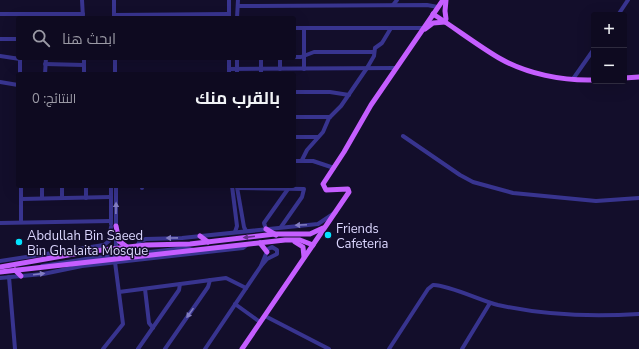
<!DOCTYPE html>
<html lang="ar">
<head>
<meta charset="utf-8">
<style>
  body { margin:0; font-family:"Nunito Sans",Cairo,sans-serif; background:#171329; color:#f1f3f6; direction:rtl }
  .controls { position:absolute; right:12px; top:12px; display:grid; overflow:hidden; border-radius:4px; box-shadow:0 4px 16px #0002 }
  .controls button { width:36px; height:36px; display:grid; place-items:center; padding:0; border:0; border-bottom:1px solid #2e2b3e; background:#0e0a20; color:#f1f3f6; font:20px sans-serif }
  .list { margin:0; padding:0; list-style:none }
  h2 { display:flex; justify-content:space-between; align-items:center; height:52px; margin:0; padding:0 16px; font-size:17px }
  h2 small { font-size:13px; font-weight:400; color:#9b9aa5 }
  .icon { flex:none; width:22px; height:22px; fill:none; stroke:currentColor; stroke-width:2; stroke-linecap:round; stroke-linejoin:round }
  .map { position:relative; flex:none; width:639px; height:349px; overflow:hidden; direction:ltr }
  .search { position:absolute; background:#0e0a20; box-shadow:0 4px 16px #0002; left:16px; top:16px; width:280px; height:44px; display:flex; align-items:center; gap:10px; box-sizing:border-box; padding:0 14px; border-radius:4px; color:#9b9aa5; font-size:15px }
  .panel { position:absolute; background:#0e0a20; box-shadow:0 4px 16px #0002; left:16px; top:72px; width:280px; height:116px; border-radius:4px; direction:rtl }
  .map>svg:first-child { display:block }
</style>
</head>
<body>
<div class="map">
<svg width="639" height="349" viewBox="0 0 639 349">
  <rect width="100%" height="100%" fill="#130e2b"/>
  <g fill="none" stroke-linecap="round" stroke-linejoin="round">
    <!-- minor -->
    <g stroke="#38348f" stroke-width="4">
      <polyline points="82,0 83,18"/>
      <polyline points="114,0 114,18"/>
      <polyline points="229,0 229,18"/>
      <polyline points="393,5 397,0"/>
      <polyline points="238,6 427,5 438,7"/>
      <polyline points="0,14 83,14"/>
      <polyline points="114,15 229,14"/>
      <polyline points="618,15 628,0"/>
      <polyline points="237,18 238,0"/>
      <polyline points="294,28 423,28"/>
      <polyline points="0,39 18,39"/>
      <polyline points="0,56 20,59"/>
      <polyline points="294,57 301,57 314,52 374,52"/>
      <polyline points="20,58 20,74"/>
      <polyline points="84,58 84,74"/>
      <polyline points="115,58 115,74"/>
      <polyline points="229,58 229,74"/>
      <polyline points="45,64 84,65"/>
      <polyline points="229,69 396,68"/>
      <polyline points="280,69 280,58"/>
      <polyline points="304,69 304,28"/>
      <polyline points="45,74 46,58"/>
      <polyline points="237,74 237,58"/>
      <polyline points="261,74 261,58"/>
      <polyline points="573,79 594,49"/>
      <polyline points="0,82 18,85"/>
      <polyline points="294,92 330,92 349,95"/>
      <polyline points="294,117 330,117"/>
      <polyline points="403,136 460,175 473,182 513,193 596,201 639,198"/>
      <polyline points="294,137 318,137"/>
      <polyline points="302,160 307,150 323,132 329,118 341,106 367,68 374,56 375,48 382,43 391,28"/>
      <polyline points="294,161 313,161 334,168"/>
      <polyline points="21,186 21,222"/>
      <polyline points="42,186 42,198"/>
      <polyline points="86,186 86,198"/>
      <polyline points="111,186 111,224"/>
      <polyline points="142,186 142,188"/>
      <polyline points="232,186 237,226 235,232"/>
      <polyline points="237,187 244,227 246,231"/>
      <polyline points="238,188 304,189 302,197 281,227"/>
      <polyline points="62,198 62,186"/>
      <polyline points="21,199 110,197"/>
      <polyline points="0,223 111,221"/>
      <polyline points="266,229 264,223 288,189"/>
      <polyline points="137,246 140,241 146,239 182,238 318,224 336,212"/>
      <polygon points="272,247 277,250 277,254 267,259 261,266 268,249"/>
      <polyline points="110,256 116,247 116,186"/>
      <polyline points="0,261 104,245 109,241 111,227"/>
      <polyline points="42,266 86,259 186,248 193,250"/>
      <polyline points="9,277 15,349"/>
      <polyline points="0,278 43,274 82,266 243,248 248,244"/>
      <polyline points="145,289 149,323 153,328"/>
      <polyline points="119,292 226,278 246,288"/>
      <polyline points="235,304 260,322"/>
      <polyline points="265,316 329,349"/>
      <polyline points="103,349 123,324 115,262"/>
      <polyline points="138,349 179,290 180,284"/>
      <polyline points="165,349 208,287 210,280"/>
      <polyline points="205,349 261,266"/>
      <path d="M389 349 428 289 433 285C446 284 482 301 498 305 543 315 593 317 639 314"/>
      <polyline points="462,349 490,303"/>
    </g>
    <!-- major -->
    <g stroke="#c55eff" stroke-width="5">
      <polyline points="446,0 445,11 446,19"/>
      <path d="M433 14C455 28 477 45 499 58 527 74 563 81 594 80"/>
      <polyline points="425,29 433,23 445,22"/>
      <polyline points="624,78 639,77"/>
      <polyline points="116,226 119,241 127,247"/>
      <polyline points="266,229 276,235"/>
      <polyline points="200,236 208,242"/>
      <polyline points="295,242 303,247 304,257"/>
      <polyline points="260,243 267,252"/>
      <polyline points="0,267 85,252 146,245 190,244 275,234 310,234 323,228"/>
      <polyline points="15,270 21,276"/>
      <polyline points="0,272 285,240 300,240 313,245"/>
      <polyline points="242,349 349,192 348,189 326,190 323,184 344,152 371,105 443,0"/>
    </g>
  </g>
  <!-- one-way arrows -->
  <defs><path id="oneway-solid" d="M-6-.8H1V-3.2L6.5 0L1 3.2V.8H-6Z"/></defs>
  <g fill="#827dc1">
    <use href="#oneway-solid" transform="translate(116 208) rotate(-89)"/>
    <use href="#oneway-solid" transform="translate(301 225) rotate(177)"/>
    <use href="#oneway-solid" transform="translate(172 238) rotate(179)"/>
    <use href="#oneway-solid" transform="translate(39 274) rotate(-7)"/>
    <use href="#oneway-solid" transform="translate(190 313) rotate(125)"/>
  </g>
  <use fill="#63328a" href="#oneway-solid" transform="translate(249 237) rotate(173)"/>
  <!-- markers -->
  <g fill="#03e3ff" stroke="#130e2b" stroke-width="1.5">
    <circle cx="328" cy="235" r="4"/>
    <circle cx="19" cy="242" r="4"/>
  </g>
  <g text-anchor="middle" stroke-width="3" stroke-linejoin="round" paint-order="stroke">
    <!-- poi labels -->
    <g font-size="13" fill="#dcd7ff" stroke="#130e2b" text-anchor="start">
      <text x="336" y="233">Friends<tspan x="336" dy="15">Cafeteria</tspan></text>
      <text x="27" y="240">Abdullah Bin Saeed<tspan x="27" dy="15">Bin Ghalaita Mosque</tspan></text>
    </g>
  </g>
</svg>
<div class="controls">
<button>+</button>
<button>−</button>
</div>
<div class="search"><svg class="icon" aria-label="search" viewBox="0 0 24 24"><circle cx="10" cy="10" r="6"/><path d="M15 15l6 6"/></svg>ابحث هنا</div>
<section class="panel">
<h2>بالقرب منك<small>النتائج: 0</small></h2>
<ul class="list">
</ul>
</section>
</div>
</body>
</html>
